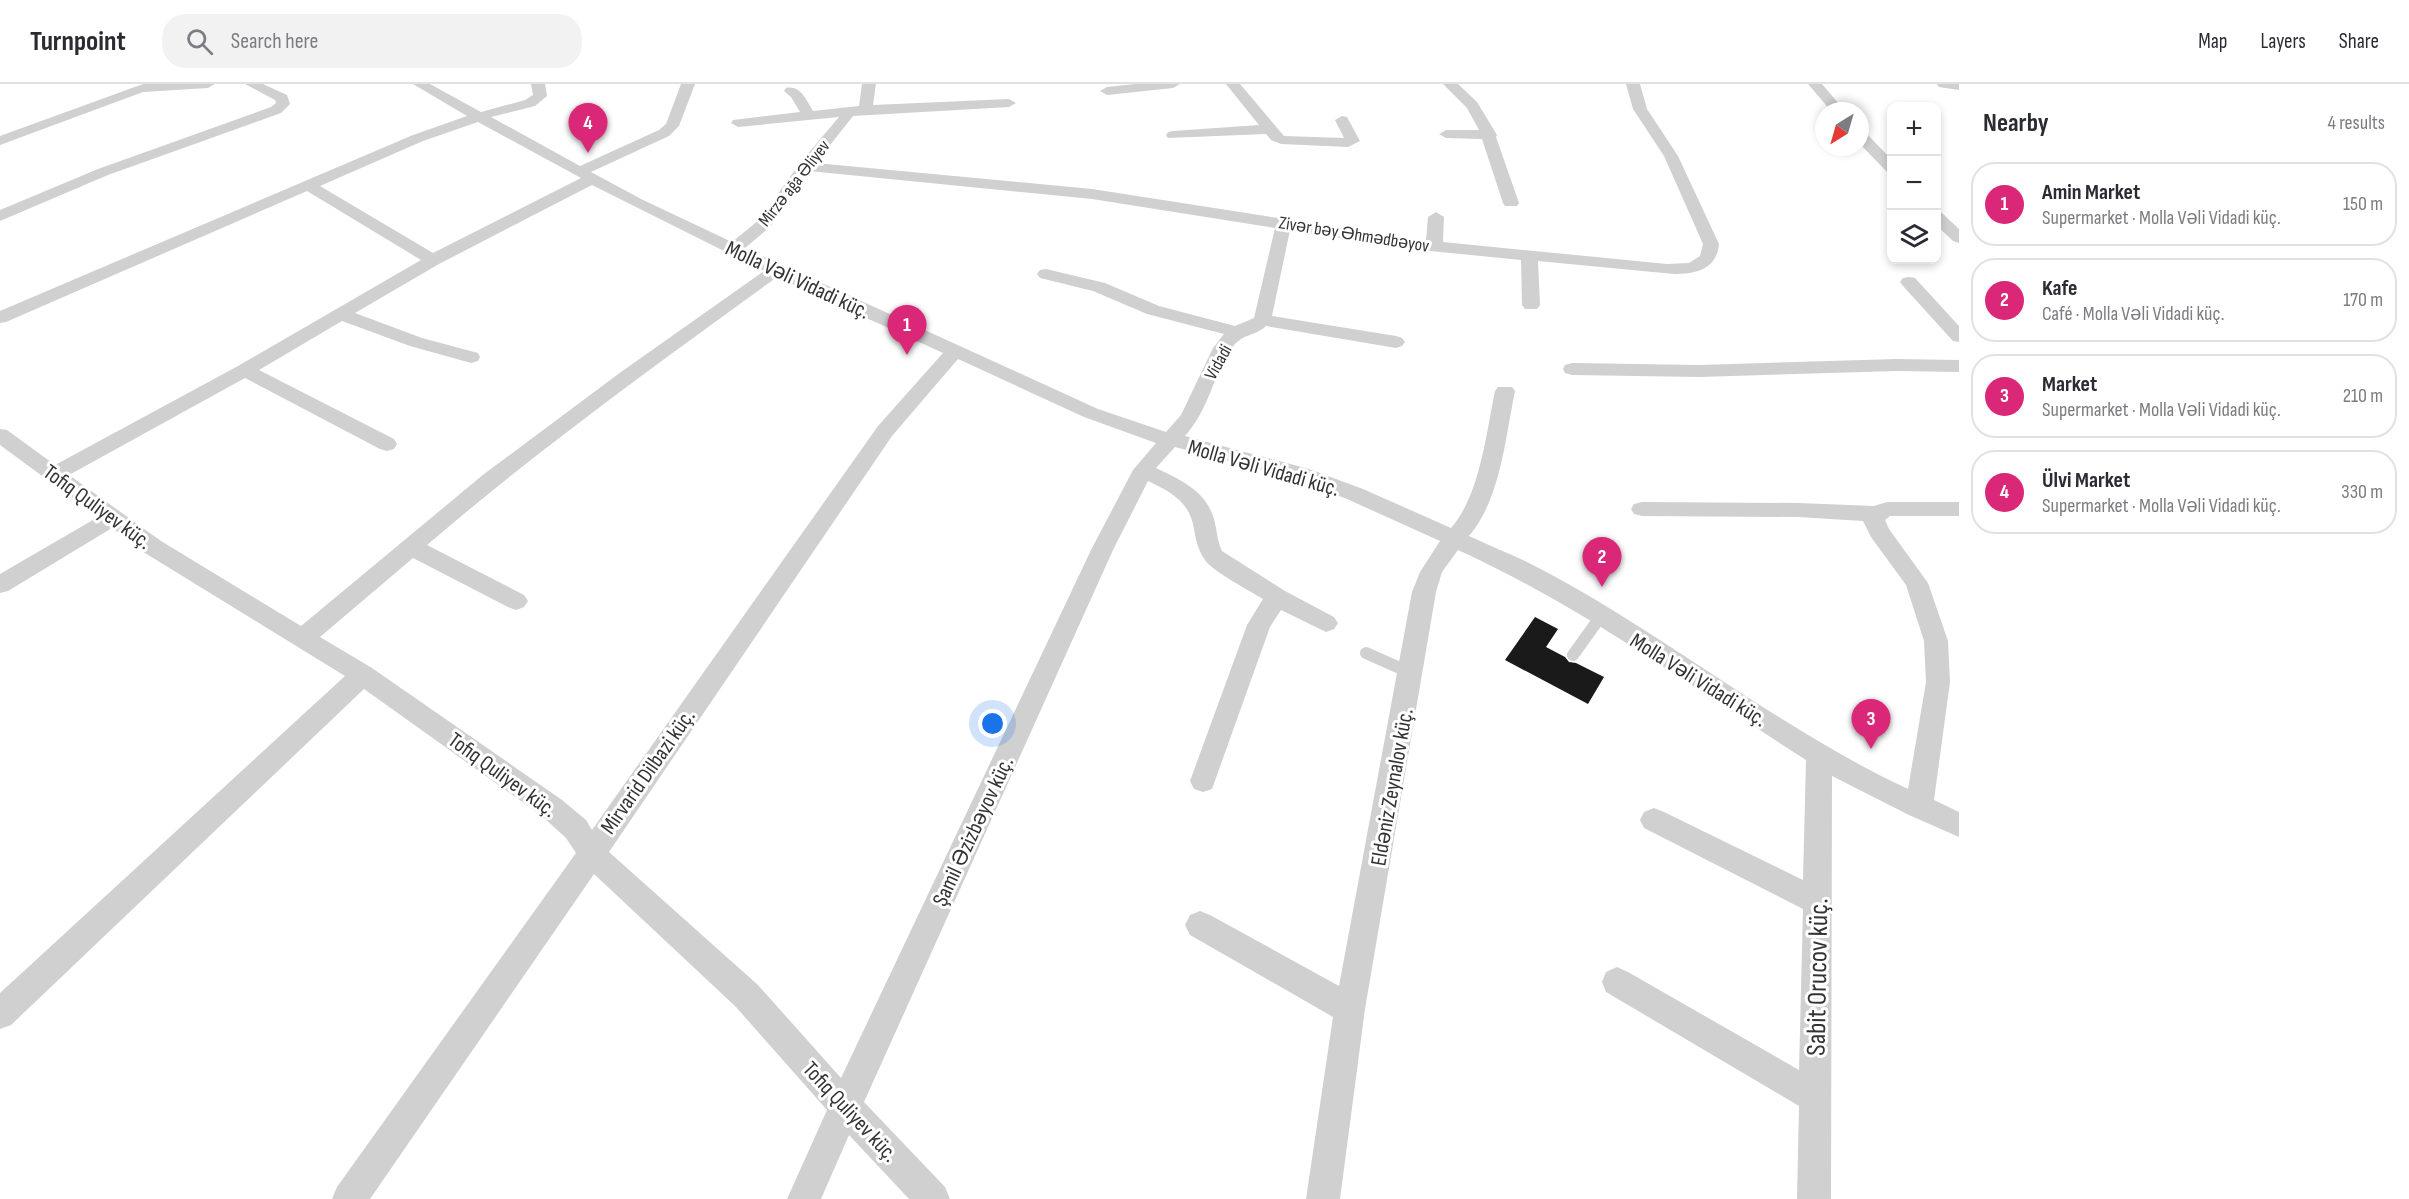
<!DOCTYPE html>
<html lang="en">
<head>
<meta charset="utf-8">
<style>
  body { margin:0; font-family:"Sofia Sans Condensed",sans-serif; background:#f2f2f3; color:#2b2b33 }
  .controls { position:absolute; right:18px; top:18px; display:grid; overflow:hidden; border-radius:12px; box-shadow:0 3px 9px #0003 }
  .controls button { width:54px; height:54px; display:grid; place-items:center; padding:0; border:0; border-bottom:2px solid #e1e1e2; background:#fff; color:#2b2b33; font:30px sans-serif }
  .compass { position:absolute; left:1815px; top:18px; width:54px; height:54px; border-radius:50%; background:#fff; box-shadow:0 3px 9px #0003; rotate:217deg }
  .you { position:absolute; left:993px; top:640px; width:21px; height:21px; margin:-15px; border:4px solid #fff; border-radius:50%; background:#1a73e8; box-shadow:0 0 0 9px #1a73e833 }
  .badge { display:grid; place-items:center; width:39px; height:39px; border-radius:50%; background:#db2777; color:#fff; font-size:20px; font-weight:700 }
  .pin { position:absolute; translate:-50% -50px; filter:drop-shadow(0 2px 3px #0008) }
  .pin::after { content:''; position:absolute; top:32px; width:21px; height:18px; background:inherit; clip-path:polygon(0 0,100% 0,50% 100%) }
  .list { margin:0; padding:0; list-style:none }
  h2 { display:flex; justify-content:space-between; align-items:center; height:78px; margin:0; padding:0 24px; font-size:26px }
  h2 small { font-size:20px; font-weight:400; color:#7c7c81 }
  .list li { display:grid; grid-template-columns:39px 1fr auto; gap:18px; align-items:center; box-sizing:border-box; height:84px; margin:0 12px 12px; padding:0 12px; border:2px solid #e1e1e2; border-radius:24px }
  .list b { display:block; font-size:22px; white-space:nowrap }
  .list p { margin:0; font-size:20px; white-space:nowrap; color:#7c7c81 }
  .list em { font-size:20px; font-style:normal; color:#7c7c81 }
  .icon { flex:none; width:33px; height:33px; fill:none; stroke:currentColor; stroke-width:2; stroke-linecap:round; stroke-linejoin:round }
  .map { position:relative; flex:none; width:1959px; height:1115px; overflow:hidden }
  header { display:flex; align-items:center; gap:36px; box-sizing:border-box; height:84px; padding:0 30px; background:#fff; border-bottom:2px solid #e1e1e2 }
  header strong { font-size:28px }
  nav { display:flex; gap:33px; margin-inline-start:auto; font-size:21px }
  .search { width:420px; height:54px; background:#f2f2f3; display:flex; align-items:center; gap:15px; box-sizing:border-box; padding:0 21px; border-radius:24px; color:#7c7c81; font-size:22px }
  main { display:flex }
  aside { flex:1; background:#fff }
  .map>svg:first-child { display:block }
</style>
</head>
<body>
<header>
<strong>Turnpoint</strong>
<div class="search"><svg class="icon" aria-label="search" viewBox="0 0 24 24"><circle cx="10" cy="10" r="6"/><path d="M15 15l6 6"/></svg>Search here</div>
<nav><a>Map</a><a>Layers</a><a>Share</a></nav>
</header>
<main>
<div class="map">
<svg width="1959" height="1115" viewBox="0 0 1959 1115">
  <rect width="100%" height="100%" fill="#fff"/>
  <!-- building -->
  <polygon fill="#1a1a1a" points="1535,533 1558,545 1546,563 1565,573 1569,578 1576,579 1604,593 1588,620 1505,576"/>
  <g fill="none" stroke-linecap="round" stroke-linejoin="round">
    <!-- lane -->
    <g stroke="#d0d0d0" stroke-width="12">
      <polyline points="1366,569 1411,589"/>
      <polyline points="1573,571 1601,532"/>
    </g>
    <!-- street -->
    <g fill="#d0d0d0" fill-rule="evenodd">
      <polygon points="143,0 215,0 208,4 143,8 0,61 0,52"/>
      <polygon points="245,0 263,0 287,11 290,20 281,29 108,91 0,137 0,126 98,85 271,23 276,19 275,16"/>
      <path d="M413 0H430L481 28 525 16 533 11 531 0H545L547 12 535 22 491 33 580 82 659 46 666 40 681 0H695L679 42 669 52 591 88 641 115 732 158 759 136 800 79 839 33 738 43 731 39 733 36 800 28 791 13 784 7 786 4C801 1 806 16 813 27L859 22 862 0H876L873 21 1009 15 1016 19 1009 23 853 32 816 79 1092 105 1426 157 1428 133 1436 128 1444 133 1443 158 1667 180 1689 179 1700 172 1703 160 1664 72 1633 25 1626 0H1640L1647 25 1678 72 1719 160C1717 185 1696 190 1674 190L1538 177 1540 221 1537 225H1525L1522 221 1521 176 1400 164 1290 146 1272 232 1396 252 1402 254 1405 258 1402 262 1396 264 1266 242C1254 253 1242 249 1231 265 1212 293 1210 324 1185 352L1309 385 1363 405 1451 444C1480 411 1486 350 1495 307L1498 303H1512L1515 307C1505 355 1501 414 1469 452 1490 462 1511 470 1531 480 1662 547 1775 643 1908 705L1926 598 1924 557 1906 501 1871 453 1863 437 1798 433 1642 432 1634 430 1631 425 1634 420 1642 418 1798 419 1874 422 1887 418H1959V432H1890L1885 436 1889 445 1928 499 1948 557 1950 598 1934 716 1959 728V753L1909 731 1832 692 1831 1115H1797L1799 1022 1606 908 1602 898 1606 888 1617 883 1628 888 1799 986 1803 825 1644 744 1640 736 1644 728 1654 724 1664 728 1803 796 1806 676C1692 603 1581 522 1458 466L1442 488 1436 508 1365 925 1340 1115H1306L1333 933 1190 851 1185 841 1190 831 1200 827 1210 831 1339 902 1412 508 1420 488 1440 457 1347 415 1295 395 1175 363 1156 384C1181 396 1206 407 1214 435 1217 446 1217 457 1222 467L1285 507 1334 533 1338 539 1334 545 1326 548 1281 526 1270 543 1212 705 1203 708 1194 705 1190 697 1247 541 1263 515C1250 507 1212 487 1205 476 1198 466 1196 456 1194 445 1190 418 1171 408 1148 397L1113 466 864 1018 945 1103 950 1115H909L849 1051 821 1115H787L827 1026 736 923 594 790 370 1115H332L337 1103 576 769 566 754 542 732 364 605 11 941 0 945V909L345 592 145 469 112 444 8 507 0 509V490L98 433 0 361V345L7 346 55 381 238 282 421 176 307 107 6 238 0 239V227L413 51 467 32ZM478 38 581 94 433 169 320 102 423 57ZM809 87 1092 115 1275 144 1254 234 1235 242 1159 222 1105 199 1046 185 1040 186 1037 190 1040 194 1093 207 1147 230 1224 250 1213 264 1181 331 1166 348 1098 325 745 164 771 142ZM592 101 764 187 621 288 484 390 301 542 161 457 69 391 245 294 380 365 387 367 394 365 397 360 394 355 259 286 342 237 410 262 471 279 478 277 480 273 478 269 422 254 355 229 439 180ZM777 193 943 269 878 342 592 746 586 736 562 716 372 584 320 553 413 474 508 523 516 526 524 523 528 517 524 511 427 461C539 365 658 279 777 193ZM958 275 1084 333 1156 359 1133 386 1091 466 841 994 758 901 609 768 892 352Z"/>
      <polygon points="1135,0 1180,0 1173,4 1107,11 1100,7 1107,3"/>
      <polygon points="1226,0 1240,0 1284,52 1344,54 1335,36 1342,32 1347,33 1360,57 1348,63 1281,60 1271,56 1266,50 1168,54 1166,51 1168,48 1173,47 1259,41"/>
      <polygon points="1443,0 1458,0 1477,18 1497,51 1496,53 1519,119 1517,122 1505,122 1503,119 1482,55 1446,54 1439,50 1446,46 1479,46 1467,24"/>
      <polygon points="1808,0 1822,0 1845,27 1831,27"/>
      <polygon points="1937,0 1959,0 1959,6 1939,3"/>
      <polygon points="1860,47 1865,48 1892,76 1892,89 1887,88 1860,60"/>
      <polygon points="1936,127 1942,129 1959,145 1959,159 1953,157 1936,141"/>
      <polygon points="1909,193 1915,194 1959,242 1959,258 1953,257 1903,202 1900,198 1903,194"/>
      <polygon points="1897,275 1959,276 1959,288 1897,287 1699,293 1572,291 1565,289 1563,285 1565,281 1572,279 1699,281"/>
    </g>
  </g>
  <g text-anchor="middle" stroke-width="6" stroke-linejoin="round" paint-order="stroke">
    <!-- far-street labels -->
    <g font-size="18" fill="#333" stroke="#fff">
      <text transform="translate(794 99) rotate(-52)" y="6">Mirzə ağa Əliyev</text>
      <text transform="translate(1354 150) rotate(9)" y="6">Zivər bəy Əhmədbəyov</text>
      <text transform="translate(1218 278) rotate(-61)" y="6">Vidadi</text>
    </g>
    <!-- street labels -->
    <g font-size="22" fill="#333" stroke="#fff">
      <text transform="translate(798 195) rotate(25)" y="8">Molla Vəli Vidadi küç.</text>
      <text transform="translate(1264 383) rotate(16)" y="8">Molla Vəli Vidadi küç.</text>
      <text transform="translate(98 422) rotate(36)" y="8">Tofiq Quliyev küç.</text>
      <text transform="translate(1699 595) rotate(32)" y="8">Molla Vəli Vidadi küç.</text>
      <text transform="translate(647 687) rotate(-55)" y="8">Mirvarid Dilbazi küç.</text>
      <text transform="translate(503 690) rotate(36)" y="8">Tofiq Quliyev küç.</text>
      <text transform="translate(1391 703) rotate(-80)" y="8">Eldəniz Zeynalov küç.</text>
      <text transform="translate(972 747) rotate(-65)" y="8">Şamil Əzizbəyov küç.</text>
      <text transform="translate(851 1027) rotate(47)" y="8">Tofiq Quliyev küç.</text>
    </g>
    <!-- near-street labels -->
    <g font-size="27" fill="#333" stroke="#fff">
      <text transform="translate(1817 893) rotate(-89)" y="9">Sabit Orucov küç.</text>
    </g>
  </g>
</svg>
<div class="controls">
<button>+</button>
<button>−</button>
<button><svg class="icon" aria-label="layers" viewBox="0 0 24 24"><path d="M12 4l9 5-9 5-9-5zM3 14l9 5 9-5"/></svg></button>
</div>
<svg class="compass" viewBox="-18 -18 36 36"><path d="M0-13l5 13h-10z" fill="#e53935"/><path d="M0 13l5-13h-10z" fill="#7c7c81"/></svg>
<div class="you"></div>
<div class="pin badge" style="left:907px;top:271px">1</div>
<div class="pin badge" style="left:1602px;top:503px">2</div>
<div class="pin badge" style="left:1871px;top:665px">3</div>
<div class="pin badge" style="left:588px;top:69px">4</div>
</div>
<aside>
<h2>Nearby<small>4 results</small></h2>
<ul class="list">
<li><span class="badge">1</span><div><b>Amin Market</b><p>Supermarket · Molla Vəli Vidadi küç.</p></div><em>150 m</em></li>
<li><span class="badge">2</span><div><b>Kafe</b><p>Café · Molla Vəli Vidadi küç.</p></div><em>170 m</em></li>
<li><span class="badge">3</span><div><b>Market</b><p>Supermarket · Molla Vəli Vidadi küç.</p></div><em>210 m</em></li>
<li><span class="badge">4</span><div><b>Ülvi Market</b><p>Supermarket · Molla Vəli Vidadi küç.</p></div><em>330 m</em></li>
</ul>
</aside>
</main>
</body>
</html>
